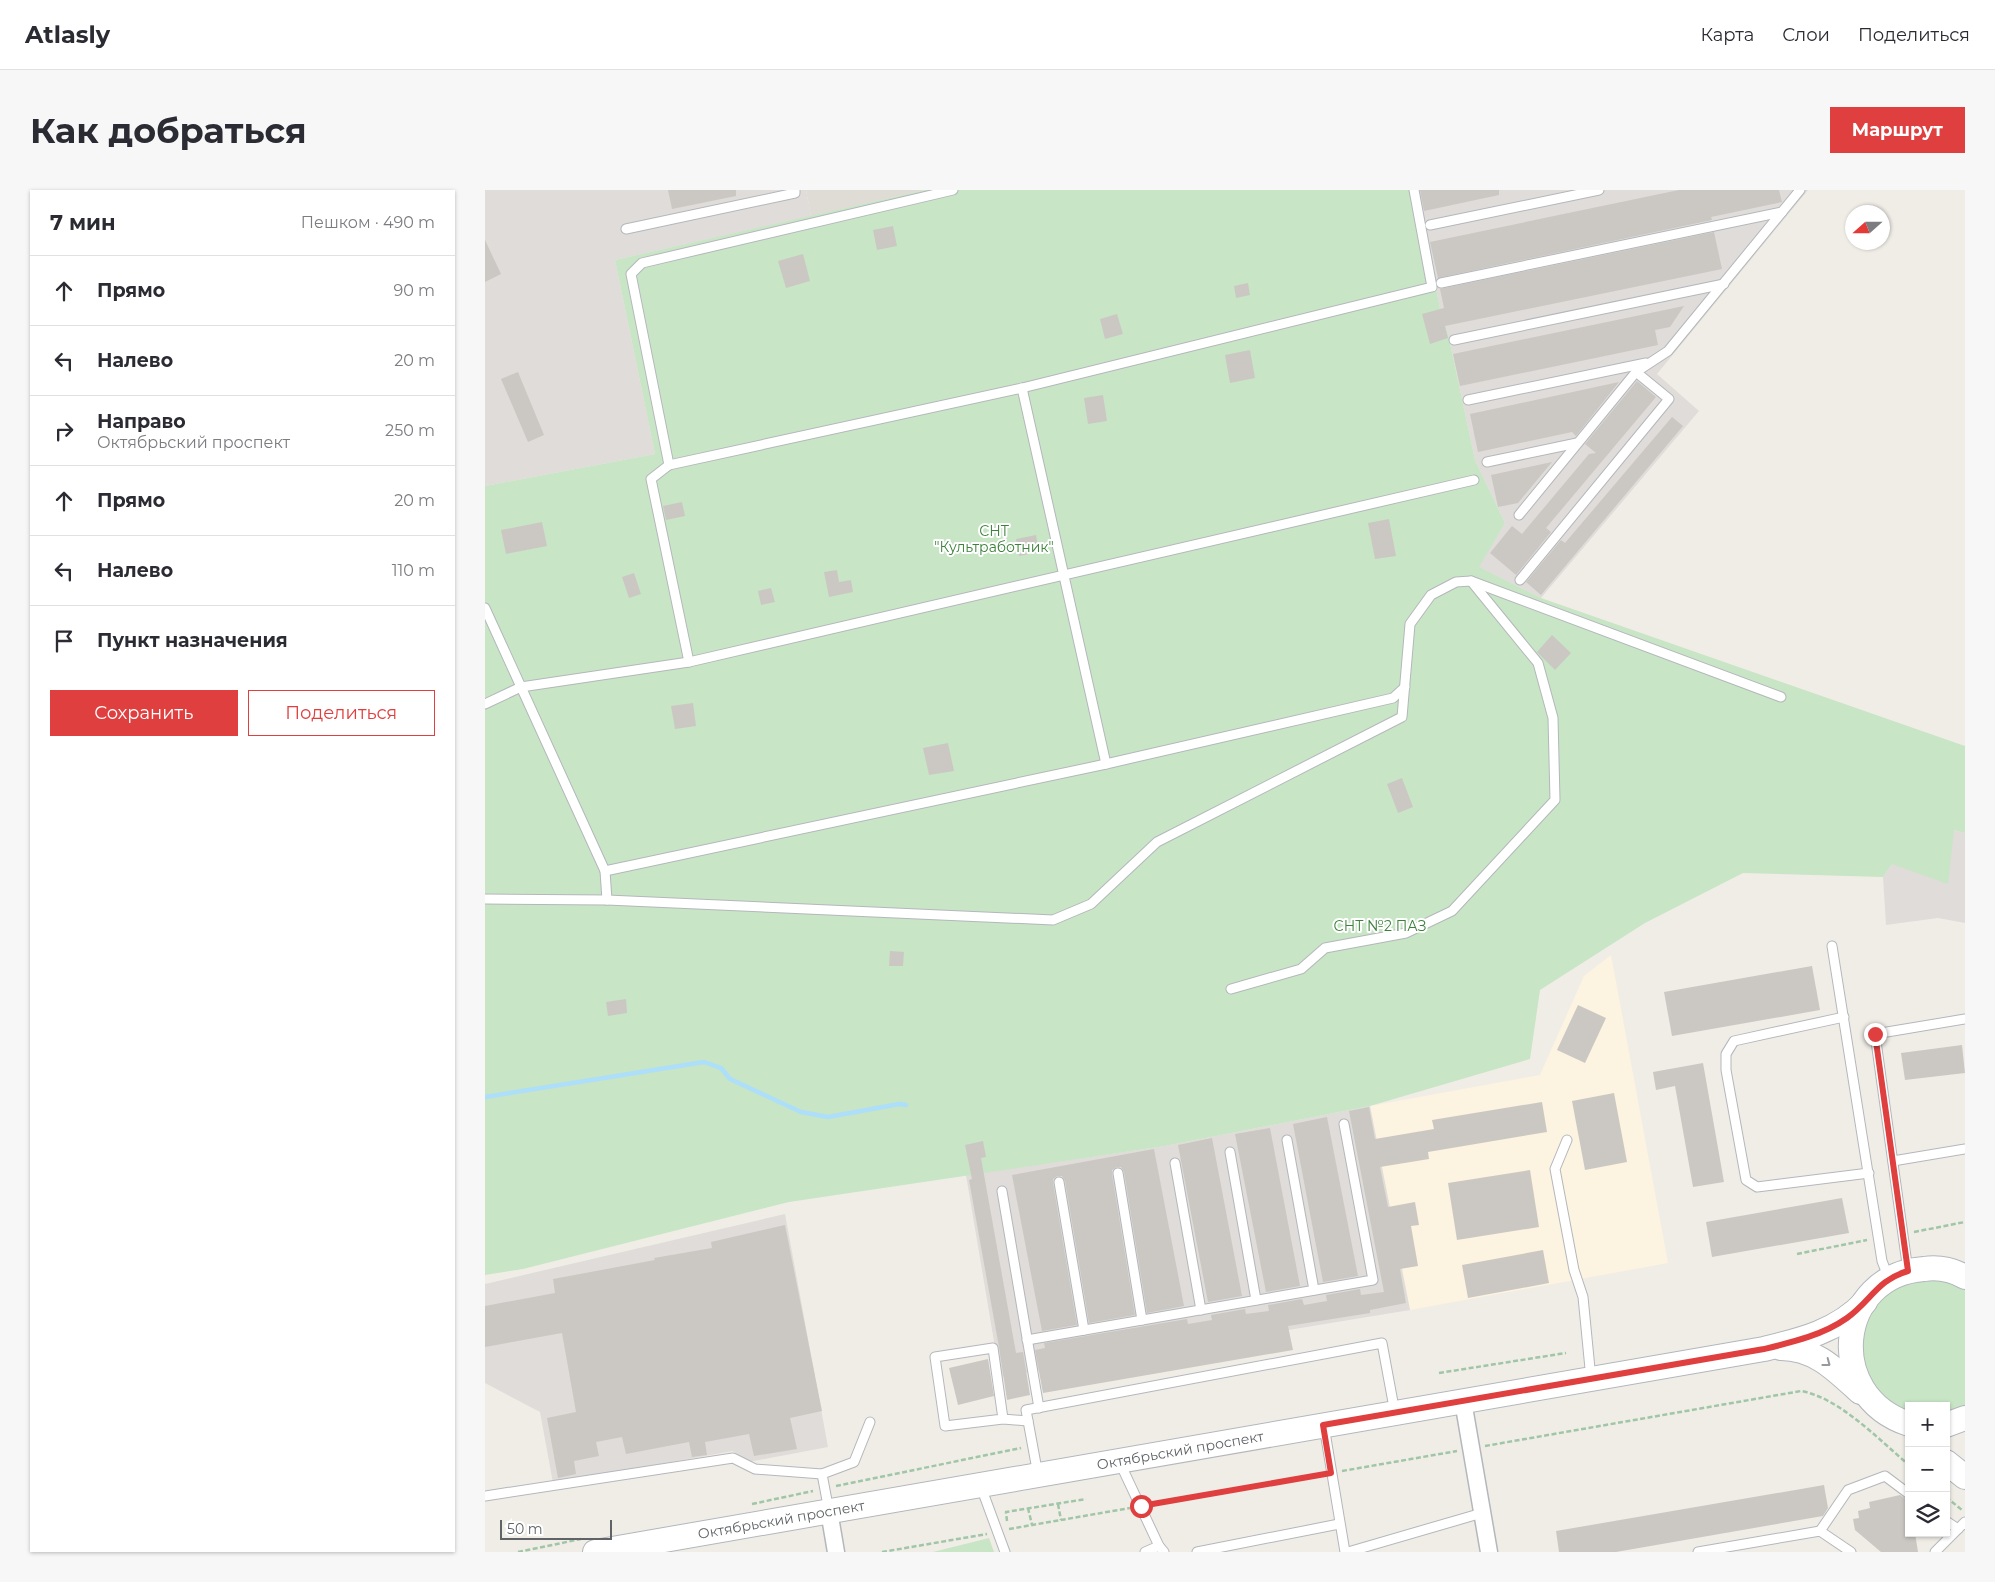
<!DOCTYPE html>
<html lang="ru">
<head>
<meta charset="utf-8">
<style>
  body { margin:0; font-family:Montserrat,sans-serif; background:#f7f7f7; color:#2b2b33 }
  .controls { position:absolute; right:15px; bottom:15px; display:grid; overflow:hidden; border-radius:0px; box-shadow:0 1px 4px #0004 }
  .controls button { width:45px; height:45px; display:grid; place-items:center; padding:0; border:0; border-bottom:1px solid #e1e1e2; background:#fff; color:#2b2b33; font:25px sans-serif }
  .compass { position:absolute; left:1360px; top:15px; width:45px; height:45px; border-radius:50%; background:#fff; box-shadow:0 1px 4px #0004; rotate:249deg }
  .scale { position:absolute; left:15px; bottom:12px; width:112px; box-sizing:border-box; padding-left:5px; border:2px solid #5f6366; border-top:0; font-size:14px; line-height:18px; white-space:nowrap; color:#5f6366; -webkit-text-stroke:4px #fff; paint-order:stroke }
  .stop { position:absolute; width:15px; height:15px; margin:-11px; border:4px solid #df3f3e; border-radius:50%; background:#fff }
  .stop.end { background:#df3f3e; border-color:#fff; box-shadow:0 1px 5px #0008 }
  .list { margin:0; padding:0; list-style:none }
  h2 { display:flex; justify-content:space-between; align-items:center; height:65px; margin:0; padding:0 20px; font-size:21px }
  h2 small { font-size:16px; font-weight:400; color:#7c7c81 }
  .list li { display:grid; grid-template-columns:32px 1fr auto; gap:15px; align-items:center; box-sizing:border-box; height:70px; padding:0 20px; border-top:1px solid #e1e1e2 }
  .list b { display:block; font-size:19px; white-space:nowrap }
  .list p { margin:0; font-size:16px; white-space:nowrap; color:#7c7c81 }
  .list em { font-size:16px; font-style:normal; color:#7c7c81 }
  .actions { display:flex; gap:10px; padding:15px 20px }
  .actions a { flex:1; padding:11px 0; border:1px solid #df3f3e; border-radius:0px; text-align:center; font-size:18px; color:#df3f3e }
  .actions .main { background:#df3f3e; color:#fff }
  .icon { flex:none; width:28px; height:28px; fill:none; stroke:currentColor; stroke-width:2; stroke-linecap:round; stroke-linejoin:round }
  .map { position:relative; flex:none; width:1480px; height:1362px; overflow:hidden; border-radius:0px }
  header { display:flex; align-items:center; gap:30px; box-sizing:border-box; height:70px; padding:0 25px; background:#fff; border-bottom:1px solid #e1e1e2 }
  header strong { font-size:24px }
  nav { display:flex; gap:28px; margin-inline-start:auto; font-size:18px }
  .intro { display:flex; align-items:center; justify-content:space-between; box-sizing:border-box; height:120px; padding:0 30px }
  h1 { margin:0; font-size:35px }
  .button { padding:12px 22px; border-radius:0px; background:#df3f3e; color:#fff; font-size:18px; font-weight:700 }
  main { display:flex; gap:30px; padding:0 30px }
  aside { flex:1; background:#fff; border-radius:0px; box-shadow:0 1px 4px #0004 }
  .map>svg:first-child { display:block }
</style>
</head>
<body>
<header>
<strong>Atlasly</strong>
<nav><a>Карта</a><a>Слои</a><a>Поделиться</a></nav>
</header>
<div class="intro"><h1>Как добраться</h1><a class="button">Маршрут</a></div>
<main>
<aside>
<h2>7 мин<small>Пешком · 490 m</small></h2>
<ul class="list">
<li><svg class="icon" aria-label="ahead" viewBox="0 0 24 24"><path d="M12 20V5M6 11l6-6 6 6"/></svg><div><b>Прямо</b></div><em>90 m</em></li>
<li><svg class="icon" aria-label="left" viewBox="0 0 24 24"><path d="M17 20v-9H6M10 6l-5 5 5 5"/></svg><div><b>Налево</b></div><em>20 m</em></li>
<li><svg class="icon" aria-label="right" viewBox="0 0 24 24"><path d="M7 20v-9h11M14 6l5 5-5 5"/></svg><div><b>Направо</b><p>Октябрьский проспект</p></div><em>250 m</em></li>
<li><svg class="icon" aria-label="ahead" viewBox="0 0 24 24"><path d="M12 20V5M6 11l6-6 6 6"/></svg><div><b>Прямо</b></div><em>20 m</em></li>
<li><svg class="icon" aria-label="left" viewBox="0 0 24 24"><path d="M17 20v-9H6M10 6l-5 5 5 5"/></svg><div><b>Налево</b></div><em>110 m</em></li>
<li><svg class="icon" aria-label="arrive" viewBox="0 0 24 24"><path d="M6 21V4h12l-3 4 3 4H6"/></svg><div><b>Пункт назначения</b></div></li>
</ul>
<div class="actions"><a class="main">Сохранить</a><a>Поделиться</a></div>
</aside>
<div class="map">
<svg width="1480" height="1362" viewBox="0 0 1480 1362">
  <rect width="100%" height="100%" fill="#f0ede7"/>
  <!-- commercial -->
  <polygon fill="#fcf3e0" points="1126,765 1183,1073 925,1120 885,916 1055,885 1099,786"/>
  <!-- industrial -->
  <g fill="#dfdcd9">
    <polygon points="0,0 321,0 326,26 130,70 170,264 0,296"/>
    <polygon points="933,0 1323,0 1172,184 1214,221 1056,408 993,377 1020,333 990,270 964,148 955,119"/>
    <polygon points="1469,640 1480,643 1480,733 1453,728 1401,735 1398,687 1407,674"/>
    <polygon points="885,916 925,1120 515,1187 481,985 680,956"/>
    <polygon points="300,1024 343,1257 263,1272 248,1261 68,1293 55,1222 0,1193 0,1094"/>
  </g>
  <!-- education -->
  <polygon fill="#dfdcd5" points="321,0 440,0 326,26"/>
  <!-- green -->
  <g fill="#c8e5c6">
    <polygon points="440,0 933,0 955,119 964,148 990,270 1020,333 994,377 1056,408 1480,556 1480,643 1469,640 1463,694 1407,674 1398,687 1258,683 1160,733 1055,800 1045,869 885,916 680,956 304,1012 38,1079 0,1085 0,296 170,264 130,70"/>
    <path d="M1446 1089 1459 1091 1480 1100V1216L1461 1223V1216H1424V1222C1371 1205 1362 1133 1406 1101 1418 1093 1432 1092 1446 1089Z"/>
    <polygon points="504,1348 509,1362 448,1362"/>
  </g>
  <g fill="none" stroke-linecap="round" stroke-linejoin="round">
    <!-- stream -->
    <polyline stroke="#addefa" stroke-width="4.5" points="0,907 219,872 236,878 245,889 316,922 343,927 414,914 421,915"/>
  </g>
  <!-- building -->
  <g fill="#cbc8c3">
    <polygon points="183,0 251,0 251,6 187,19"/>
    <polygon points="935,0 1014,0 1014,5 939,21"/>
    <polygon points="1194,0 1294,0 1297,12 1226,27 1227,30 953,88 945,52"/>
    <polygon points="408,36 412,56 392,60 388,40"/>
    <polygon points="1229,42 1237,79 960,136 963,148 945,154 937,124 959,118 955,99"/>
    <polygon points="0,50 16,84 0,92"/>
    <polygon points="318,64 325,91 301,98 293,71"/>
    <polygon points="763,93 765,105 751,108 749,96"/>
    <polygon points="1199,116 1185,137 1170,140 1173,155 975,196 968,164"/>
    <polygon points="632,124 638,144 620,149 615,129"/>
    <polygon points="765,160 770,188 745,193 740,165"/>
    <polygon points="33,182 59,245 43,252 16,189"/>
    <polygon points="1152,191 1171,207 1061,338 1066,342 1031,385 1005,363 1027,336 1037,344 1104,264 1111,263 1100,254"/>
    <polygon points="1134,192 1091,246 1087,242 993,262 985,224"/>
    <polygon points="618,205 622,231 603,234 599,208"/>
    <polygon points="1187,227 1198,236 1056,405 1041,392 1076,350 1080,353"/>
    <polygon points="1067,272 1033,313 1013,317 1006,285"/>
    <polygon points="197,312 200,326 181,330 178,316"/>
    <polygon points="904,329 911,366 890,369 883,333"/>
    <polygon points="57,332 62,356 21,364 16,340"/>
    <polygon points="551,345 554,362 534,366 531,349"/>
    <polygon points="352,380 354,392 366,390 368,402 344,407 339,382"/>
    <polygon points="149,383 156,404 144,408 137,387"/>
    <polygon points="286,398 290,412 276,415 273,401"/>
    <polygon points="1067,445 1086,463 1070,480 1052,462"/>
    <polygon points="208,513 211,536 190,539 186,516"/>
    <polygon points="463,553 469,581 444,585 438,558"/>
    <polygon points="917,588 928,617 913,623 902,594"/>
    <polygon points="405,761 419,762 418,776 404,776"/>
    <polygon points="1327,776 1335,820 1187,846 1179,802"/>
    <polygon points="141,809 142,823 123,826 121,812"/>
    <polygon points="1093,815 1121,828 1100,873 1072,860"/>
    <polygon points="1477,855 1480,883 1420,890 1416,863"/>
    <polygon points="1218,873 1239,992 1208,997 1190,896 1171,900 1168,882"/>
    <polygon points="1129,903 1142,972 1100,980 1087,911"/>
    <polygon points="1057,912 1062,942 943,962 944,969 895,977 903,1017 930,1012 934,1035 926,1036 933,1076 915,1079 921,1113 885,1120 885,1123 803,1136 808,1160 558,1203 550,1160 560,1158 559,1153 702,1129 703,1134 727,1130 726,1125 760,1119 761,1124 784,1121 783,1115 817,1109 819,1115 842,1111 841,1105 875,1099 876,1105 899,1102 864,921 884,917 890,949 949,939 947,930"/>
    <polygon points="842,927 873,1086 838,1092 808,934"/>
    <polygon points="785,938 815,1096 781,1102 750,944"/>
    <polygon points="727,948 757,1106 723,1112 693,955"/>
    <polygon points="498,951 501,967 496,968 531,1163 538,1162 545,1205 522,1210 514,1157 484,990 487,989 480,955"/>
    <polygon points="669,959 699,1116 662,1123 639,982 636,977 632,977 627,980 627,984 650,1125 604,1133 580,991 577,986 572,986 568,989 568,993 592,1135 557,1141 527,985"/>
    <polygon points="1045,980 1054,1037 972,1050 963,993"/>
    <polygon points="1357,1008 1364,1043 1227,1067 1221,1032"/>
    <polygon points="300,1035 337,1221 305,1228 312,1259 269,1266 264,1244 220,1252 222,1265 207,1267 204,1252 141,1264 137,1247 111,1252 114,1266 89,1271 91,1284 73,1288 62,1228 91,1222 77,1143 0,1157 0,1116 70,1103 68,1089 170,1070 169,1068 227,1058 226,1052"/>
    <polygon points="1058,1060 1064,1093 983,1108 977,1075"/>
    <polygon points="503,1169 509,1206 473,1215 464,1178"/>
    <polygon points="1339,1295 1343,1318 1338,1326 1131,1362 1074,1362 1071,1341"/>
    <polygon points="1415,1305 1424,1311 1424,1343 1430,1343 1433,1362 1396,1362 1370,1340 1368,1329 1374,1328 1373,1321 1385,1318 1384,1312"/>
  </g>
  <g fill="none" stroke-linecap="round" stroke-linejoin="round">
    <defs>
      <g id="lane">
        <polyline points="945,35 1114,0"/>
        <polyline points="141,39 310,3 310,0"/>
        <polyline points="956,93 1297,22"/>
        <polyline points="969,150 1239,94"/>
        <polyline points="537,198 621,574"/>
        <polyline points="983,210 1161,173"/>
        <polyline points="1002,272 1092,253"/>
        <polyline points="184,275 146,84 157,73 468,0"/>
        <polyline points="1034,325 1151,182 1183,161 1315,0"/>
        <polyline points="1035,390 1184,209 1151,182"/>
        <polyline points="0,418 120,681 122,710 568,730 606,714 672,652 917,527 925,434 946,405 971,392 986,391 1296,507"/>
        <polyline points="204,472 166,289 184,275 537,198 947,97 929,0"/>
        <polyline points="0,514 36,497 204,472 989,290"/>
        <polyline points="120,681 621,574 908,508 920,497"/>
        <polyline points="0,709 122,710"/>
        <polyline points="1347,756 1397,1071 1404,1089"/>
        <polyline points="746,799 816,779 840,758 921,743 967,721 1070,610 1068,528 1053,473 986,391"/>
        <polyline points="1359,827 1249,851 1241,864 1241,880 1261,990 1272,997 1384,983"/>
        <polyline points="802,950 829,1100"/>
        <polyline points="1082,950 1070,979 1089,1080 1098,1107 1106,1189"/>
        <polyline points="745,962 771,1110"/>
        <polyline points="1408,971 1480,959"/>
        <polyline points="690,973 716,1120"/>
        <polyline points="633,983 657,1130"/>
        <polyline points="574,992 599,1140"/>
        <polyline points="517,1001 554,1218"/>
        <polyline points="1423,1081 1390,844 1480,829"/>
        <polyline points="542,1150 888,1090 859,934"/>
        <polyline points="518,1229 508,1158 450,1167 460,1236 518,1229 543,1231"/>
        <polyline points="839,1236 860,1362"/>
        <polyline points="634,1271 674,1356 679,1362"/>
        <polyline points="553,1285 541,1220 897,1153 910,1223"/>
        <polyline points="496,1297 520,1362"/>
        <polyline points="0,1306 248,1268 270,1279 337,1284"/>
        <polyline points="344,1321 337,1284 369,1272 385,1232"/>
        <polyline points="1461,1331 1473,1339"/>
        <polyline points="1335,1341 1363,1300 1400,1286 1424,1304"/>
        <polyline points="660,1362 674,1356"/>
        <polyline points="712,1362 854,1334"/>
        <polyline points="863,1362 997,1323"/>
        <polyline points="1213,1362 1335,1341 1366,1362"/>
        <polyline points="1450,1362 1480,1332"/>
      </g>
      <g id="street">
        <polyline points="978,1211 1004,1362"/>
        <polyline points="344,1321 351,1362"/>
      </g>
      <g id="secondary">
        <path d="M1296 1158C1330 1158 1351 1180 1375 1202"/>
        <path d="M1424 1234C1338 1206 1351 1085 1439 1079 1453 1077 1468 1080 1480 1087"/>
        <polyline points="1461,1235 1480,1228"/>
        <polyline points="1461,1272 1480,1287"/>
        <path id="s1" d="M110 1362 1279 1159C1316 1150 1353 1141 1380 1112"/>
      </g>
    </defs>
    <!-- lane casing -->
    <use href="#lane" stroke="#b4b7bb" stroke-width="11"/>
    <!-- street casing -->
    <use href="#street" stroke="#b4b7bb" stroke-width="19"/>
    <!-- secondary casing -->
    <use href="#secondary" stroke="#b3b7bb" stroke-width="26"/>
    <!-- path -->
    <g stroke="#a0c6a7" stroke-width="2.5" stroke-dasharray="5 2.5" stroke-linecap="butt">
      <polyline points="1429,1042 1480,1032"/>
      <polyline points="1312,1064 1382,1050"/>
      <polyline points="954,1183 1081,1163"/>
      <path d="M1000 1256 1316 1201C1355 1208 1394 1250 1424 1275"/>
      <polyline points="857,1281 972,1261"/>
      <polyline points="351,1296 536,1258"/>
      <polyline points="1461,1307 1477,1320"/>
      <polyline points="267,1314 328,1301"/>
      <polyline points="573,1314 576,1330"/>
      <polyline points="667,1314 837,1285"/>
      <polyline points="543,1318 547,1335"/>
      <polyline points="522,1331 521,1322 601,1309"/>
      <polyline points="524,1339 645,1318"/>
      <polyline points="33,1362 96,1349"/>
      <polyline points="397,1362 502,1344"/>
    </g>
    <!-- lane -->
    <use href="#lane" stroke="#fff" stroke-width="9"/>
    <!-- street -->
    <use href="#street" stroke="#fff" stroke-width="16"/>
    <!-- secondary -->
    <use href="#secondary" stroke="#fff" stroke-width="24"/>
  </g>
  <!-- one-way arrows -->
  <defs><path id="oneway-chevron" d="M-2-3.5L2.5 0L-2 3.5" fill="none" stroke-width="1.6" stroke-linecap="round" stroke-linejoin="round" transform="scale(1.25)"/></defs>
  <use stroke="#979a9c" href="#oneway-chevron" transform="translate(1342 1173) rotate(37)"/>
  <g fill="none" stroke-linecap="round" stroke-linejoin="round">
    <!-- route -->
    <path stroke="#df3f3e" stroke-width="6" d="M656 1316 846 1283 838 1235 1279 1159C1308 1152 1338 1145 1362 1128 1386 1111 1392 1090 1423 1081L1390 844"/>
  </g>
  <g text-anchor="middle" stroke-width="4" stroke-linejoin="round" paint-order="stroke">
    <!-- park labels -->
    <g font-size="14" fill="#3d813b" stroke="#fff">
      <text x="509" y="346">СНТ<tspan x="509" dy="16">"Культработник"</tspan></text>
      <text x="895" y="741">СНТ №2 ПАЗ</text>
    </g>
    <!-- street labels -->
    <g font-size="14" fill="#5f6366" stroke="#fff">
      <text dy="5" stroke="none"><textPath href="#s1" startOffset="594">Октябрьский проспект</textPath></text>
      <text dy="5" stroke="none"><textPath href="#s1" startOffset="189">Октябрьский проспект</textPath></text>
    </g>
  </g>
</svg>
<div class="controls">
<button>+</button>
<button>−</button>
<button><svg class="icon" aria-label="layers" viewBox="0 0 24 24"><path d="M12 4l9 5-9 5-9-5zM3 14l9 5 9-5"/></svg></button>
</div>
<svg class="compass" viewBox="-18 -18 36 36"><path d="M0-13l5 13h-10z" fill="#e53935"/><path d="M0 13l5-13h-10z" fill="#7c7c81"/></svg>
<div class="scale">50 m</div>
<div class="stop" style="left:656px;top:1316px"></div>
<div class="stop end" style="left:1390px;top:844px"></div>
</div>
</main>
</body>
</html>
